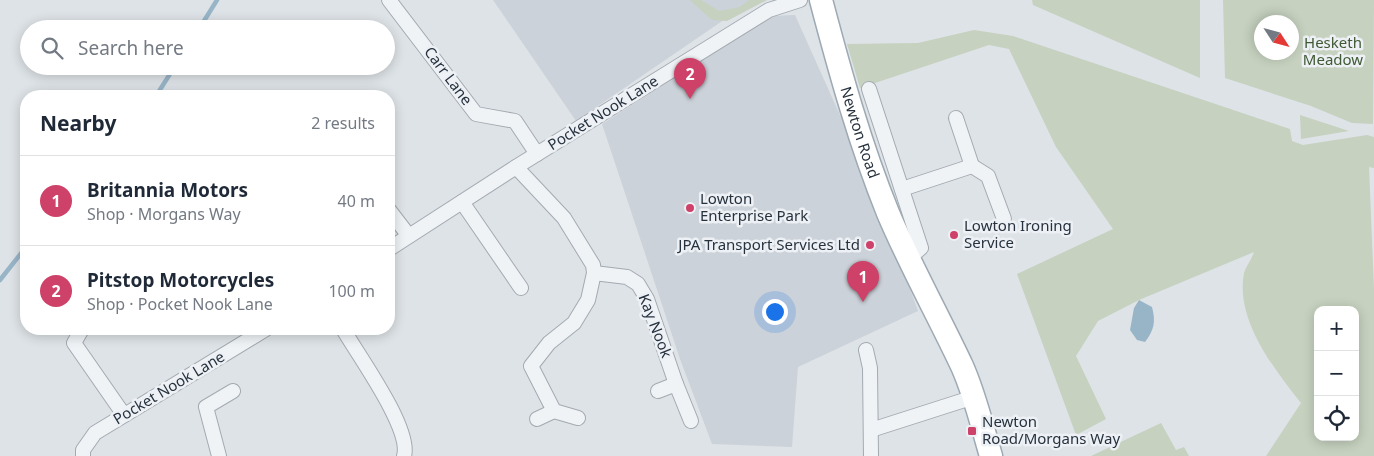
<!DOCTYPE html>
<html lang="en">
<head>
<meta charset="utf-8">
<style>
  body { margin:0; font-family:"Noto Sans",sans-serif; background:#f2f2f3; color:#1f2937 }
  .controls { position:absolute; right:15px; bottom:15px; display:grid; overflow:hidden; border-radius:10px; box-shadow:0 2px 12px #0003 }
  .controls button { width:45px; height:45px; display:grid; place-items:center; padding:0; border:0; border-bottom:1px solid #e0e1e3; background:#fff; color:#1f2937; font:25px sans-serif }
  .compass { position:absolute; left:1254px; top:15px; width:45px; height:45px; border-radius:50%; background:#fff; box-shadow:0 2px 12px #0003; rotate:126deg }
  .you { position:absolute; left:774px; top:311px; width:18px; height:18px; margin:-12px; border:4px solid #fff; border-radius:50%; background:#1a73e8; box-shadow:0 0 0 8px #1a73e833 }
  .badge { display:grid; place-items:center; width:32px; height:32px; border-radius:50%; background:#ce4168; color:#fff; font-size:16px; font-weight:700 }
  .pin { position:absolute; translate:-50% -41px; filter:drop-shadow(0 1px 2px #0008) }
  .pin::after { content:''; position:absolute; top:26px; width:18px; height:15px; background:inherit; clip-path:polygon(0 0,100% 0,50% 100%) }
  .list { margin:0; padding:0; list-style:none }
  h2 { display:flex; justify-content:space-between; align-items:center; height:65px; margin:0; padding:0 20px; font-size:21px }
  h2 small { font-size:16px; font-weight:400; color:#747a83 }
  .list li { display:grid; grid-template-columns:32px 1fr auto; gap:15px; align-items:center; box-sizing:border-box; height:90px; padding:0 20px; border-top:1px solid #e0e1e3 }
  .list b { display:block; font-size:19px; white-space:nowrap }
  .list p { margin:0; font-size:16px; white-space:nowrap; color:#747a83 }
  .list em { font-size:16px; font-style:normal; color:#747a83 }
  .icon { flex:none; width:28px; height:28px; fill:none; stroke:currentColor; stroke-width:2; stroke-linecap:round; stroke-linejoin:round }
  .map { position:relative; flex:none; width:1374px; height:456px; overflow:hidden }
  .search { position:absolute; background:#fff; box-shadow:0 2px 12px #0003; left:20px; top:20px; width:375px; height:55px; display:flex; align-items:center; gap:12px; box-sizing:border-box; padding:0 18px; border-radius:28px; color:#747a83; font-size:19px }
  .panel { position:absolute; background:#fff; box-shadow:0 2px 12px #0003; left:20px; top:90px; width:375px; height:245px; border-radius:20px }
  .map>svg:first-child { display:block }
</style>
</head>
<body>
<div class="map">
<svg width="1374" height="456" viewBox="0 0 1374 456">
  <rect width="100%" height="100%" fill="#dee3e7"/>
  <!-- built -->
  <g fill="#ccd2d9">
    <polygon points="493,0 753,0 576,121"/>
    <polygon points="795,15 875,193 918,311 798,367 792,447 712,444 680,359 602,124 772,16"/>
  </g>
  <!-- green -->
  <g fill="#c6d1bf" fill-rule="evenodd">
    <polygon points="690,0 701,0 719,11 740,7 749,0 767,0 727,21 712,20"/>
    <polygon points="1032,0 1200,0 1200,78 1033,5"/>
    <path d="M1223 0H1374L1373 124 1352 123 1311 106 1225 78ZM1262 22H1292V52H1262Z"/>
    <path d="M974 30 1013 36 1290 129 1292 141 1303 145 1367 135 1374 137V168L1369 167 1374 289V456H1266L1301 403C1274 369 1235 319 1244 273 1246 266 1252 259 1254 252L1139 300 1098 321 1076 356 1106 419 1076 435 1017 274 1113 229 1056 147 1009 49 989 45 860 88 847 44 918 43ZM1318 310H1355V437H1318Z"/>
    <polygon points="1300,115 1349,131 1301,139"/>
    <polygon points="1161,423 1176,450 1184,447 1189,456 1091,456"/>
  </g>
  <!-- water -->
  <path fill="#98b5c8" d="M1139 300 1152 307C1156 322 1154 330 1145 342L1137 340 1130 330 1134 308Z"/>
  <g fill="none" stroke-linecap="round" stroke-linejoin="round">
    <!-- stream -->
    <g stroke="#98b5c8" stroke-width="4.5">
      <polyline points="199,29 217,0"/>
      <polyline points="156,96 175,66"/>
      <polyline points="0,280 26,247"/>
    </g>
    <defs>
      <g id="minor">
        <polyline points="389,0 476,114 515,121 537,154"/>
        <polyline points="869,89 921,248 908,259"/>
        <polyline points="972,166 988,176 1004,219"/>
        <polyline points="516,167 564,218 593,265 594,273 588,300 574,323 549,343 531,366 554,411 578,418"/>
        <polyline points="902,189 972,166 956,118"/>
        <polyline points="462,202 521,288"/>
        <polyline points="389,210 409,236"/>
        <polyline points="389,249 516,167 769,10 800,0"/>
        <polyline points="594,273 627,277 638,284 647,299 676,384 691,421"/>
        <polyline points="82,329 74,343 124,415"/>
        <path d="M343 329C358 355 412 429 404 456"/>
        <polyline points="866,350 870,368 871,456"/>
        <polyline points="658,391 676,384"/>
        <polyline points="537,419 554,411"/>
        <polyline points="871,430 974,397"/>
        <polyline points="83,456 83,450 95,433 266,329"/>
        <polyline points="219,456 206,407 233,391"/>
      </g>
      <g id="primary">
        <path id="s1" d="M821 0C840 72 860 144 888 213 910 265 938 315 962 366 975 395 982 426 991 456"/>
      </g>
    </defs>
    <!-- minor casing -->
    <use href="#minor" stroke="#a3aab1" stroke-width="16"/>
    <!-- primary casing -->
    <use href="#primary" stroke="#9da9b3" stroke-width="25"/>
    <!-- minor -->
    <use href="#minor" stroke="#f0f3f6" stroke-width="14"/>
    <!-- primary -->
    <use href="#primary" stroke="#fff" stroke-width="22"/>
  </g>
  <!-- markers -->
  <g fill="#ce4168" stroke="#edf1f5" stroke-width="2">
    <circle cx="690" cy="208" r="5"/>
    <circle cx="954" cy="235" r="5"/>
    <circle cx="870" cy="245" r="5"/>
    <rect x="967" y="426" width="10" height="10" rx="2.5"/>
  </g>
  <g text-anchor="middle" stroke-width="5" stroke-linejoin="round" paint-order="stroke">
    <!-- park labels -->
    <g font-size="15" fill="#405a34" stroke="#edf1f5">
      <text x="1333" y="48">Hesketh<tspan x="1333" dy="17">Meadow</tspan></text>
    </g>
    <!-- street labels -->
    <g font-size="15" fill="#27323e" stroke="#edf1f5">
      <text transform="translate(448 76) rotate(53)" y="5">Carr Lane</text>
      <text transform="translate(603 113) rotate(-32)" y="5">Pocket Nook Lane</text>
      <text dy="5" stroke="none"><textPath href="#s1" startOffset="138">Newton Road</textPath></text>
      <text transform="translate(655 326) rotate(69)" y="5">Kay Nook</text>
      <text transform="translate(169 388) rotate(-31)" y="5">Pocket Nook Lane</text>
    </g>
    <!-- poi labels -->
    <g font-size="15" fill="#27323e" stroke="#edf1f5" text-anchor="start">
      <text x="700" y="204">Lowton<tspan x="700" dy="17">Enterprise Park</tspan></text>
      <text x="964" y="231">Lowton Ironing<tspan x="964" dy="17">Service</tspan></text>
      <text x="860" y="250" text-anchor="end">JPA Transport Services Ltd</text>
      <text x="982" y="427">Newton<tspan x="982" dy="17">Road/Morgans Way</tspan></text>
    </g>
  </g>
</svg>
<div class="controls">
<button>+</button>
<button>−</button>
<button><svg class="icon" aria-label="locate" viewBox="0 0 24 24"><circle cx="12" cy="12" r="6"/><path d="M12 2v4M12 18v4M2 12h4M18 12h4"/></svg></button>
</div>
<svg class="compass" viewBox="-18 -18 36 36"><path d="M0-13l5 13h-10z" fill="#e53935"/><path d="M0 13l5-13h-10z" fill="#747a83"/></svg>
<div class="you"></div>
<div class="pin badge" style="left:863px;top:302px">1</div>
<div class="pin badge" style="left:690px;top:99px">2</div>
<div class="search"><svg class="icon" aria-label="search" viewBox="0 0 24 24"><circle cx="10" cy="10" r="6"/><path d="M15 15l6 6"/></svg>Search here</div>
<section class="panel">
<h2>Nearby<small>2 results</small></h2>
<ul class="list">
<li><span class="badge">1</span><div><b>Britannia Motors</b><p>Shop · Morgans Way</p></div><em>40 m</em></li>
<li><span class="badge">2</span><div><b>Pitstop Motorcycles</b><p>Shop · Pocket Nook Lane</p></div><em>100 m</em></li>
</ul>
</section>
</div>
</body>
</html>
